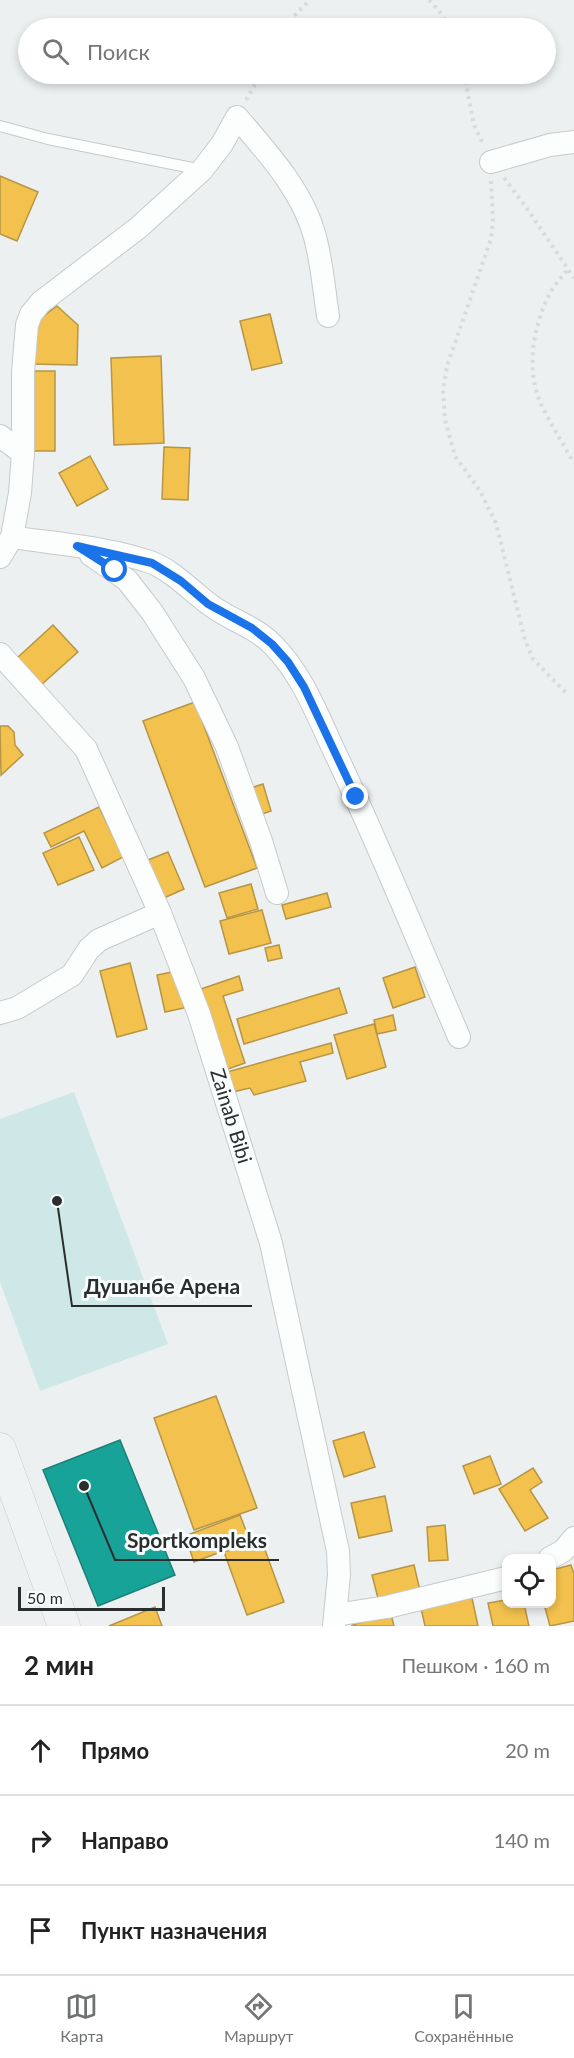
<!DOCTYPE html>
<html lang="ru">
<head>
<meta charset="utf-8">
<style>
  body { margin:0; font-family:Lato,sans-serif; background:#f6f6f6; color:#222 }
  .controls { position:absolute; right:18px; bottom:18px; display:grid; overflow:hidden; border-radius:12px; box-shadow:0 3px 9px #0003 }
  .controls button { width:54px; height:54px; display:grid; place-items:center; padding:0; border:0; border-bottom:2px solid #e0e0e0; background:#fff; color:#222; font:30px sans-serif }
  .scale { position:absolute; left:18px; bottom:15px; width:147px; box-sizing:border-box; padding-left:6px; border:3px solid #2c2e2e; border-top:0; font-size:16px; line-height:21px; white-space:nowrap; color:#2c2e2e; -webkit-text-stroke:4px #f8fefe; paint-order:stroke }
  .stop { position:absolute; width:18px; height:18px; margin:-14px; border:4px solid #1a73e8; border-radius:50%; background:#fff }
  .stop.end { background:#1a73e8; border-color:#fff; box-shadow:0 2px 6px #0008 }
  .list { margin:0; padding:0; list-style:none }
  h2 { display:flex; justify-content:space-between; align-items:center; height:78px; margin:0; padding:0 24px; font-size:26px }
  h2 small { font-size:20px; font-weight:400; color:#767676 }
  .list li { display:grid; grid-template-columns:39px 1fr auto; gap:18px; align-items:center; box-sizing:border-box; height:90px; padding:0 24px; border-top:2px solid #e0e0e0 }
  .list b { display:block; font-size:22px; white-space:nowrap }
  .list em { font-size:20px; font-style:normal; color:#767676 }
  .icon { flex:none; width:33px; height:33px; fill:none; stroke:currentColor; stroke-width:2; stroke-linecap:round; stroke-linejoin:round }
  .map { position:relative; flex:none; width:574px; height:1626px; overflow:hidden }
  .search { position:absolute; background:#fff; box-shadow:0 3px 9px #0003; left:18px; right:18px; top:18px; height:66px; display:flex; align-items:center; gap:15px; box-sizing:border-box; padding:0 21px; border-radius:33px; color:#767676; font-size:22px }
  .sheet { height:348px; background:#fff }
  nav { display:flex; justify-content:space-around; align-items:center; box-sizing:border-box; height:84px; border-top:2px solid #e0e0e0; background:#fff; font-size:16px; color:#767676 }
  nav a { display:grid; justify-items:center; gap:3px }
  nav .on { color:#6f7272 }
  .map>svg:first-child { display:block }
</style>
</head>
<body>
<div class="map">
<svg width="574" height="1626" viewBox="0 0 574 1626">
  <rect width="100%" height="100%" fill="#ecf0f0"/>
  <!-- green -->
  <polygon fill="#cee8e8" points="74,1092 168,1344 40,1391 0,1282 0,1119"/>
  <!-- homes -->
  <g fill="#f2c14e" stroke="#b79544" stroke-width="1.5">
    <polygon points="0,176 38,192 17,241 0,234"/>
    <polygon points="57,306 78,325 77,365 32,364 33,324"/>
    <polygon points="270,314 282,363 252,370 240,321"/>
    <polygon points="161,356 164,443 114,445 111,358"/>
    <polygon points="33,371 55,371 55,451 34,451"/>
    <polygon points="164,447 190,448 188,500 162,499"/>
    <polygon points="90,456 108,489 77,506 59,473"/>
    <polygon points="53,625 78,652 41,685 16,659"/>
    <polygon points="195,702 257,868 205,887 143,721"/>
    <polygon points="0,726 8,726 14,732 15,745 23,755 1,775"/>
    <polygon points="263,784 271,811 253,817 244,790"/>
    <polygon points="99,807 123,857 102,868 84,831 51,847 44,833"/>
    <polygon points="79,837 94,870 58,885 43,853"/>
    <polygon points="168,852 184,889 164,898 148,860"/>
    <polygon points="251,884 258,909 227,918 219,893"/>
    <polygon points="327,893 331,907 286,919 282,905"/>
    <polygon points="262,910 271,943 229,954 220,921"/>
    <polygon points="279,945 282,958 268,961 265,948"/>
    <polygon points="130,963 147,1029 117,1037 100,971"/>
    <polygon points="415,967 425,997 393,1008 383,978"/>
    <polygon points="177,971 184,1008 165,1012 157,975"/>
    <polygon points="239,976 243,990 223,996 245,1063 225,1070 198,990"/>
    <polygon points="339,988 347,1013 244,1044 237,1019"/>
    <polygon points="393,1015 396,1030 377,1034 374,1020"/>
    <polygon points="374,1024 386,1067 347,1079 334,1035"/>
    <polygon points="331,1043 333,1053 300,1062 306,1081 254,1095 250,1088 232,1092 227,1072"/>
    <polygon points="216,1396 257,1508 194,1530 154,1418"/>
    <polygon points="364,1432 375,1467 344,1477 333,1441"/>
    <polygon points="490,1456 501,1484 474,1494 463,1466"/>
    <polygon points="533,1468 542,1482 530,1490 548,1518 525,1531 499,1489"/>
    <polygon points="385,1496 392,1531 359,1538 351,1503"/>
    <polygon points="240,1515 250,1541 194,1562 185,1536"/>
    <polygon points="445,1525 448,1560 429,1561 427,1527"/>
    <polygon points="261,1539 284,1602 247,1615 224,1552"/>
    <polygon points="414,1565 421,1595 380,1606 372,1575"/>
    <polygon points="571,1565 574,1574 574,1621 550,1626 544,1604 552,1604 552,1570"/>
    <polygon points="472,1598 478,1626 425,1626 421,1608"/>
    <polygon points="506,1600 506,1604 524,1604 529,1626 493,1626 488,1603"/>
    <polygon points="155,1607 162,1626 109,1626"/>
    <polygon points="391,1614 394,1626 352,1626 352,1625"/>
  </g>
  <!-- public -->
  <polygon fill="#17a398" stroke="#1d8078" stroke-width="1.5" points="120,1440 175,1575 98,1606 43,1470"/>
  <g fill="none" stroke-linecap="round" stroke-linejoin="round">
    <defs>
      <polyline id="lane" points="0,126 48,139 202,170"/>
      <g id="street">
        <polyline points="491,162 550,145 574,142"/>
        <polyline points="0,436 23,453"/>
        <path d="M12 537C57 544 106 547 150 562 172 570 190 590 209 604 229 620 255 626 273 645 304 676 319 720 338 759 381 850 419 944 459 1037"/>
        <polyline points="91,555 127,580 152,612 194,678 227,747 261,841 277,893"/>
        <path d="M0 557 12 537 20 493 23 453V372L27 325 31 314 41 302 138 228 202 170 222 144 237 117C267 152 303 191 315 237 322 263 324 290 328 316"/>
        <polyline points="0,654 86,749 160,913 199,1014 271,1243 338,1551 339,1575 334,1626"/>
        <polyline points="0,1013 17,1008 72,975 89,949 99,940 160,913"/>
        <polyline points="550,1558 563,1551 574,1538"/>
        <polyline points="335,1615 387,1607 506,1578"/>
      </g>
      <polyline id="secondary" points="0,1449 64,1626"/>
    </defs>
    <!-- lane casing -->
    <use href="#lane" stroke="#c7caca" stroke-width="12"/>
    <!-- street casing -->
    <use href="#street" stroke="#c7caca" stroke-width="24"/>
    <!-- secondary casing -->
    <use href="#secondary" stroke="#c7caca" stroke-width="33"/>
    <!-- path -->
    <g stroke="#d9dbdb" stroke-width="4" stroke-dasharray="3 4.5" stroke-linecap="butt">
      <polyline points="429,0 440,12 450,28"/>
      <polyline points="286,28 291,19 310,0"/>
      <polyline points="464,74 474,125 483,144"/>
      <polyline points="246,100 261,74"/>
      <polyline points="504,178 526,207 574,278"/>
      <polyline points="491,181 493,219 491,239 447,366 443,390 445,420 455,456 480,491 496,523 525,640 533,659 566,693"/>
      <path d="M567 271C561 278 554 285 550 293 533 326 525 371 542 406 551 425 563 444 574 463"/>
    </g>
    <!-- lane -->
    <use href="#lane" stroke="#fcfdfd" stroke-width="10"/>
    <!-- street -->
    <use href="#street" stroke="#fcfdfd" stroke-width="22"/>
    <!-- secondary -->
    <use href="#secondary" stroke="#eff3f3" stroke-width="32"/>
  </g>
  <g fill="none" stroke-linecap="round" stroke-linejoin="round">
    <!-- route -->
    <polyline stroke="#1a73e8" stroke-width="8" points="115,570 77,546 152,563 181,581 208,604 252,628 272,644 288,662 304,687 356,797"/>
  </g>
  <g text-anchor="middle" stroke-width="6" stroke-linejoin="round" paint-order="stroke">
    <!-- street labels -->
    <g font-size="20" fill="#2c2e2e" stroke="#f8fefe">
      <text transform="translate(231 1116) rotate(73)" y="7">Zainab Bibi</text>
    </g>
  </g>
  <!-- callouts -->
  <path fill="none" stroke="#2c2e2e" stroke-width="2" d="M57 1201L72 1306H252M84 1486L115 1560H279"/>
  <g fill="#2c2e2e" stroke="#f8fefe" stroke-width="2">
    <circle cx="57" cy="1201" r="6"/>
    <circle cx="84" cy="1486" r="6"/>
  </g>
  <g font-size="21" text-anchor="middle" font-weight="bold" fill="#2c2e2e" stroke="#f8fefe" stroke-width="6" stroke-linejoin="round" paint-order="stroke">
    <text x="162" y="1294">Душанбе Арена</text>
    <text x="197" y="1548">Sportkompleks</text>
  </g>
</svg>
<div class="controls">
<button><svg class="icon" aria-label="locate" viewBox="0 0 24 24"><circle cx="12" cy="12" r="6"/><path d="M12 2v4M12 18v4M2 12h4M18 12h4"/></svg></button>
</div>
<div class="scale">50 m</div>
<div class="stop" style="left:115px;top:570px"></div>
<div class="stop end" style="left:356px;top:797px"></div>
<div class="search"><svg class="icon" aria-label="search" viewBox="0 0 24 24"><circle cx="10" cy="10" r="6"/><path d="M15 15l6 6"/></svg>Поиск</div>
</div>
<section class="sheet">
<h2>2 мин<small>Пешком · 160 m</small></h2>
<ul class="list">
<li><svg class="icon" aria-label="ahead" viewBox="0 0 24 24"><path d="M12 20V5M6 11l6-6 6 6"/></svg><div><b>Прямо</b></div><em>20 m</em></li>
<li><svg class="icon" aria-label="right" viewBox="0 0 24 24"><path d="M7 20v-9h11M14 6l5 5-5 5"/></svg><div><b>Направо</b></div><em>140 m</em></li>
<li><svg class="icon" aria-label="arrive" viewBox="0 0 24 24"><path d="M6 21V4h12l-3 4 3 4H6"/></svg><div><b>Пункт назначения</b></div></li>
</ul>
</section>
<nav>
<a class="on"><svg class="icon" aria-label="map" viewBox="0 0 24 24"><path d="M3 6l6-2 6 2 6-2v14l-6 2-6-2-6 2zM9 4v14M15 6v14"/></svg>Карта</a>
<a><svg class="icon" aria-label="directions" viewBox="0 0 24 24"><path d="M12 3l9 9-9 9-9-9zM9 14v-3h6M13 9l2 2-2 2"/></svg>Маршрут</a>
<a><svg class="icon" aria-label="saved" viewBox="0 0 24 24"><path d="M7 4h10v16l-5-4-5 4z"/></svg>Сохранённые</a>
</nav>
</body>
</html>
